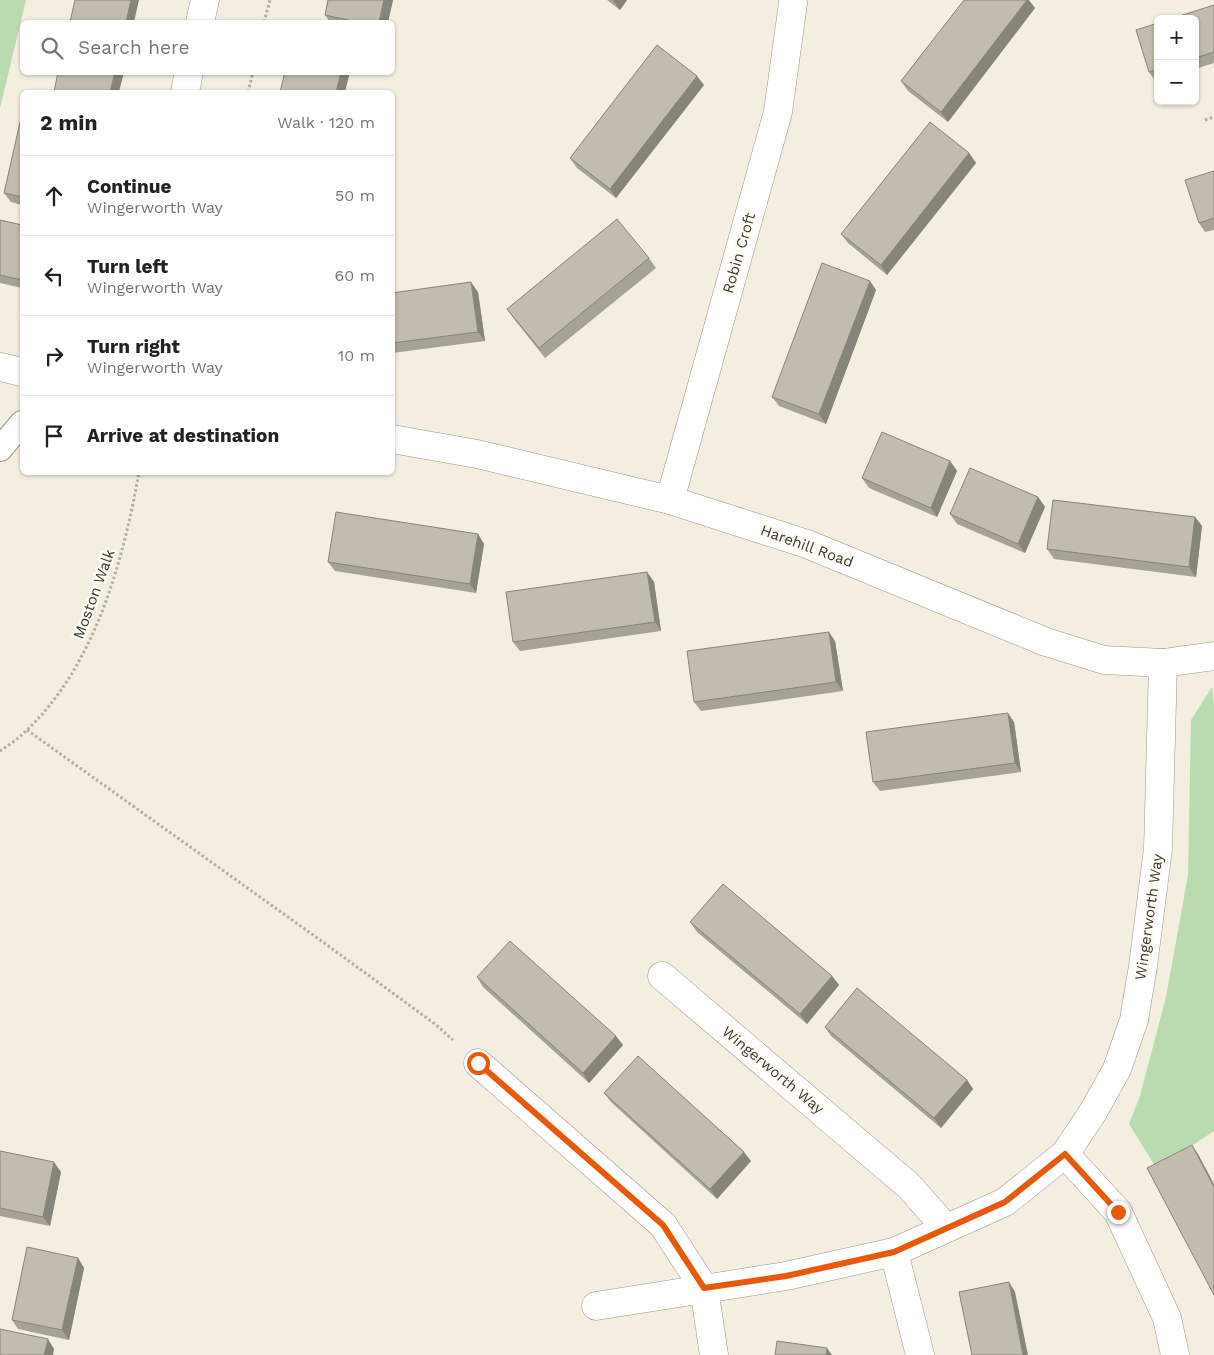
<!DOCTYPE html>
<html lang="en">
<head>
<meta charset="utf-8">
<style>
  body { margin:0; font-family:"Work Sans",sans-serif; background:#f2f2f2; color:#222 }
  .controls { position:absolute; right:15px; top:15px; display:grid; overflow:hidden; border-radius:8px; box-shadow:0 1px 4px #0004 }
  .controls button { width:45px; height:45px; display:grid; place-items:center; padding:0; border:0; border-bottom:1px solid #e0e0e0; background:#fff; color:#222; font:25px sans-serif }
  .stop { position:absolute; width:15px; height:15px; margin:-11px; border:4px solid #ea580c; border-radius:50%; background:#fff }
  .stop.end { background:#ea580c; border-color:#fff; box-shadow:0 1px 5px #0008 }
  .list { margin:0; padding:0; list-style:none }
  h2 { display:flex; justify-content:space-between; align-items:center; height:65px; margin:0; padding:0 20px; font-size:21px }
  h2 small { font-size:16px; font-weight:400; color:#767676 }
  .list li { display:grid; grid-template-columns:32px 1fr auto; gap:15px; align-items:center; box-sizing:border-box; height:80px; padding:0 20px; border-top:1px solid #e0e0e0 }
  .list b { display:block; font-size:19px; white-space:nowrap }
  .list p { margin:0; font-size:16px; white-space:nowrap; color:#767676 }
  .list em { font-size:16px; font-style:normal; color:#767676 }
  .icon { flex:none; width:28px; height:28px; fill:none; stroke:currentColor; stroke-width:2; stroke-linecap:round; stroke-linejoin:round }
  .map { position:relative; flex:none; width:1214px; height:1355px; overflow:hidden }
  .search { position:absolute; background:#fff; box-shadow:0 1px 4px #0004; left:20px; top:20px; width:375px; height:55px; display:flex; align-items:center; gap:12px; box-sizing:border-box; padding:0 18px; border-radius:8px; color:#767676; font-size:19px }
  .panel { position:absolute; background:#fff; box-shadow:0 1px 4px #0004; left:20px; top:90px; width:375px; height:385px; border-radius:8px }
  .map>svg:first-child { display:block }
</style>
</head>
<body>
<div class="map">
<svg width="1214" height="1355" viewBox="0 0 1214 1355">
  <rect width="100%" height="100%" fill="#f3eee0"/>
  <!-- green -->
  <g fill="#badbaf">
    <polygon points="0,0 26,0 0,108"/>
    <polygon points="1212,687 1214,704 1214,1131 1157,1169 1129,1124 1140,1096 1166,997 1188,875 1191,720"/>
  </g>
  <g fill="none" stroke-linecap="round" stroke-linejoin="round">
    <defs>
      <polyline id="lane" points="0,449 22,423"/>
      <g id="street">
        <polyline points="200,22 205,0"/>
        <polyline points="185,92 189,72"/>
        <polyline points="670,500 778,112 793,3"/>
        <polyline points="662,976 909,1186 946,1228"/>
        <polyline points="478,1063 663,1225 704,1288 714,1355"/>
        <polyline points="1065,1154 1118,1212 1167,1318 1175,1355"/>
        <polyline points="894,1252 920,1355"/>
        <polyline points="596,1306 786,1276 894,1252 1005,1202 1065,1154 1093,1112 1117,1069 1134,1020 1143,966 1158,849 1163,663"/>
      </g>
      <g id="secondary">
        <polyline points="0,367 22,372"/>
        <polyline points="392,439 477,454 670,500 807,544 1046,642 1104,660 1163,663 1214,656"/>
      </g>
    </defs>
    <!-- lane casing -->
    <use href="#lane" stroke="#9a9688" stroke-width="26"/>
    <!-- street casing -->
    <use href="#street" stroke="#9a9688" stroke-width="29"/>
    <!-- secondary casing -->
    <use href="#secondary" stroke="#9a9688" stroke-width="29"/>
    <!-- path -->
    <g stroke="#b2aea3" stroke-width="3" stroke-dasharray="2.5 2.5" stroke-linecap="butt">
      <polyline points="264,22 270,0"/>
      <polyline points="248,92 253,72"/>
      <polyline points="1205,120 1214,117"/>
      <polyline points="21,212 22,212"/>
      <polyline points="27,730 327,945 435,1024 453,1040"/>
      <path d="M0 751C9 745 19 738 27 730 95 665 123 562 139 472"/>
    </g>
    <!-- lane -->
    <use href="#lane" stroke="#fff" stroke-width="24"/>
    <!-- street -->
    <use href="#street" stroke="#fff" stroke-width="28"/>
    <!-- secondary -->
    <use href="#secondary" stroke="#fff" stroke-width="28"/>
  </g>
  <!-- wall -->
  <g fill="#a6a296">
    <polygon points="328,0 393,0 388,22 330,22 325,15"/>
    <polygon points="607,0 627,0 620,10"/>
    <polygon points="1214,5 1214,63 1195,69 1195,19"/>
    <polygon points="1035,8 948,122 908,91 901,81"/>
    <polygon points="1158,23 1158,81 1156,82 1149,72"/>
    <polygon points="704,85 616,198 577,168 570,158"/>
    <polygon points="22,119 22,205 11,202 4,193"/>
    <polygon points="969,153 976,163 887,275 848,243 841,234"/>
    <polygon points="1214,171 1214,230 1205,232 1199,223"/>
    <polygon points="0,220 22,225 22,288 0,283"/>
    <polygon points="649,258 656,268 545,358 514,319 507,309"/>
    <polygon points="876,290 826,424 779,406 772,397"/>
    <polygon points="478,292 485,341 392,353 392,293"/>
    <polygon points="950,461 957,471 937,517 869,488 862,478"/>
    <polygon points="1038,497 1045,507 1025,553 957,524 950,514"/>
    <polygon points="1195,517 1202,526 1196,577 1054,559 1047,549"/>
    <polygon points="478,534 484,544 476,593 335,571 328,562"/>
    <polygon points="647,572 654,582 661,631 520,651 513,642"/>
    <polygon points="835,641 843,691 701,711 694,702"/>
    <polygon points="1014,722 1021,772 880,791 873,782"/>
    <polygon points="690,922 832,976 839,985 807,1024 697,932"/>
    <polygon points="477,977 623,1045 589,1083 483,987"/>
    <polygon points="825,1027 967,1080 973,1089 941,1128 831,1036"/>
    <polygon points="604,1093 751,1161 717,1199 611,1102"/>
    <polygon points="0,1151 61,1172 50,1226 0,1216"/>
    <polygon points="78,1258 84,1268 69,1340 18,1329 12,1320"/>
  </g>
  <!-- shaded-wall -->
  <g fill="#87847a">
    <polygon points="131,0 139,0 134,22 126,22"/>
    <polygon points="384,0 393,0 388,22 379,22"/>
    <polygon points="613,0 627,0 620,10"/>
    <polygon points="1027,0 1029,0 1035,8 948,122 941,112"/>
    <polygon points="115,72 124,72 119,92 110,92"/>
    <polygon points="341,72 350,72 345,92 336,92"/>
    <polygon points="697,76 704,85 616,198 610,189"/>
    <polygon points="969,153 976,163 887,275 881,265"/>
    <polygon points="870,281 876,290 826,424 819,414"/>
    <polygon points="471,282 478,292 485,341 478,332"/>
    <polygon points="950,461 957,471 937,517 931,508"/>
    <polygon points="1038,497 1045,507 1025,553 1018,544"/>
    <polygon points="1195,517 1202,526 1196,577 1189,567"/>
    <polygon points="478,534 484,544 476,593 470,584"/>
    <polygon points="647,572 654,582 661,631 655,622"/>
    <polygon points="829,632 835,641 843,691 836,682"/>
    <polygon points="1008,713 1014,722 1021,772 1015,763"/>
    <polygon points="832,976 839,985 807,1024 800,1014"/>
    <polygon points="616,1036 623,1045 589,1083 583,1073"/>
    <polygon points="967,1080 973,1089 941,1128 934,1118"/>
    <polygon points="1192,1145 1198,1154 1214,1184 1214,1187"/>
    <polygon points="744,1152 751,1161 717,1199 710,1189"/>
    <polygon points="54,1162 61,1172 50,1226 43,1217"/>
    <polygon points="78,1258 84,1268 69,1340 62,1330"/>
    <polygon points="1009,1282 1015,1292 1028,1355 1023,1355"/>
    <polygon points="48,1339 54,1349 53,1355 44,1355"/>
    <polygon points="827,1348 832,1355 826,1355"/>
  </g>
  <!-- building -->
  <g fill="#c1bcaf" stroke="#87847a">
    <polygon points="75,0 131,0 126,22 70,22"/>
    <polygon points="328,0 384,0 379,22 357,22 325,15"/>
    <polygon points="964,0 1027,0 941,112 901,81"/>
    <polygon points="1214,5 1214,52 1195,58 1195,19 1170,19"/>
    <polygon points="1158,23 1158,69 1149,72 1136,30"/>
    <polygon points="657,45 697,76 610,189 570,158"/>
    <polygon points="58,72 115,72 110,92 54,92"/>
    <polygon points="285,72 341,72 336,92 280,92"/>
    <polygon points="21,118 22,119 22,197 4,193"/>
    <polygon points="930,122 969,153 881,265 841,234"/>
    <polygon points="1214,171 1214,218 1199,223 1185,180"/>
    <polygon points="617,219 649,258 539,348 507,309"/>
    <polygon points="0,220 22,225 22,280 0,275"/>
    <polygon points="822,263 870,281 819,414 772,397"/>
    <polygon points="471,282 478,332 392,343 392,293"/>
    <polygon points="882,432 950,461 931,508 862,478"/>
    <polygon points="970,468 1038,497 1018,544 950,514"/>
    <polygon points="1053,500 1195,517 1189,567 1047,549"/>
    <polygon points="336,512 478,534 470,584 328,562"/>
    <polygon points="647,572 655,622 513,642 506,592"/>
    <polygon points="829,632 836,682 694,702 687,651"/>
    <polygon points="1008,713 1015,763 873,782 866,732"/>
    <polygon points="723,884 832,976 800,1014 690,922"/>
    <polygon points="510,941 616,1036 583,1073 477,977"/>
    <polygon points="857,988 967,1080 934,1118 825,1027"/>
    <polygon points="638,1056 744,1152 710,1189 604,1093"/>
    <polygon points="1192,1145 1214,1187 1214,1295 1147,1168"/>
    <polygon points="0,1151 54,1162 43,1217 0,1208"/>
    <polygon points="27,1247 78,1258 62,1330 12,1320"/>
    <polygon points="1009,1282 1023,1355 972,1355 959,1292"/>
    <polygon points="0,1329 48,1339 44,1355 0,1355"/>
    <polygon points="777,1341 827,1348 826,1355 775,1355"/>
  </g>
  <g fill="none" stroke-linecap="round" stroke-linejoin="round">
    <!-- route -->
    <polyline stroke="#ea580c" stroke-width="6" points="478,1063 663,1225 704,1288 786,1276 894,1252 1005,1202 1065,1154 1118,1212"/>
  </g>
  <g text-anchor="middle" stroke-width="5" stroke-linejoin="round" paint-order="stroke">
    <!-- street labels -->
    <g font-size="15" fill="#3a3833" stroke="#fefcf3">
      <text transform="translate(739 253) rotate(-74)" y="5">Robin Croft</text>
      <text transform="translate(807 546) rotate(20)" y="5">Harehill Road</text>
      <text transform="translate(94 594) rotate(-70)" y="5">Moston Walk</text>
      <text transform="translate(1149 917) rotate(-82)" y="5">Wingerworth Way</text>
      <text transform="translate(773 1070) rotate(40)" y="5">Wingerworth Way</text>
    </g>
  </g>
</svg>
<div class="controls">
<button>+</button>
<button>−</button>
</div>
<div class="stop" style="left:478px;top:1063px"></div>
<div class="stop end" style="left:1118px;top:1212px"></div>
<div class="search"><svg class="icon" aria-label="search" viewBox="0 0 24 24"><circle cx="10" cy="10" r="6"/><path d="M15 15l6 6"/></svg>Search here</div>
<section class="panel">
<h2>2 min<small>Walk · 120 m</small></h2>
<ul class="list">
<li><svg class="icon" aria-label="ahead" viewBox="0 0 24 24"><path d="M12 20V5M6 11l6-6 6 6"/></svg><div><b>Continue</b><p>Wingerworth Way</p></div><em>50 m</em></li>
<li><svg class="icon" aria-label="left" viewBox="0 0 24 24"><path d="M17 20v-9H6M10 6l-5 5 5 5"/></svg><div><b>Turn left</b><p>Wingerworth Way</p></div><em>60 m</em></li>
<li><svg class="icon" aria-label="right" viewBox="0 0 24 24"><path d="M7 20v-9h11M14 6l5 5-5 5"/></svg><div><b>Turn right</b><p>Wingerworth Way</p></div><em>10 m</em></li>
<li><svg class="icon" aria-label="arrive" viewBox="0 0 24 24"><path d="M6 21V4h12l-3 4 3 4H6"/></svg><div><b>Arrive at destination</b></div></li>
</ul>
</section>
</div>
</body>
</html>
